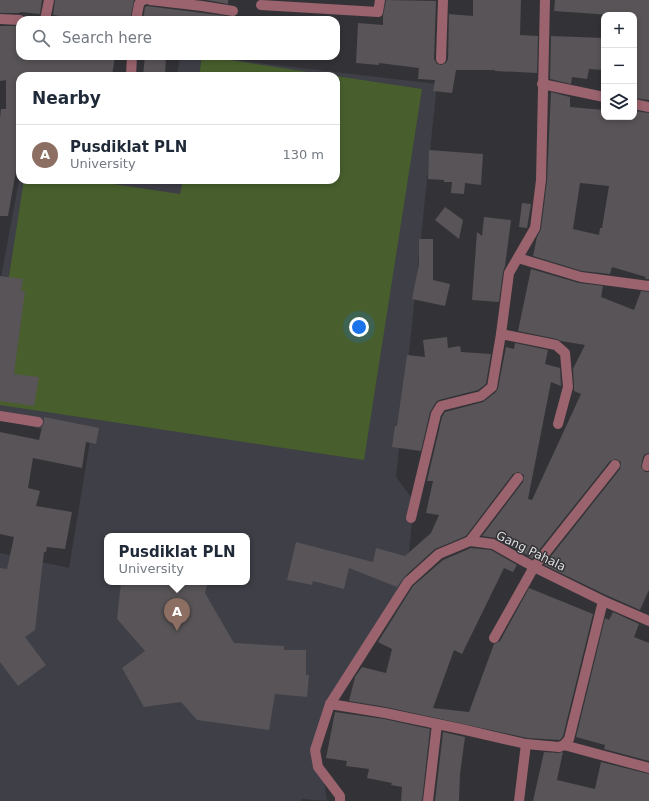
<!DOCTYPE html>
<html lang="en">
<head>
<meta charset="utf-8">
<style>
  body { margin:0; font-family:"DejaVu Sans",sans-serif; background:#f6f6f7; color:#1f2937 }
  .controls { position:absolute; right:12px; top:12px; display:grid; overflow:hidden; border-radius:8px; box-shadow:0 2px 6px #0003 }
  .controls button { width:36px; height:36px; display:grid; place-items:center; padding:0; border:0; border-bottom:1px solid #e0e1e3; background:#fff; color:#1f2937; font:20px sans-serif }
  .you { position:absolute; left:359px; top:327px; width:14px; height:14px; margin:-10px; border:3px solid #fff; border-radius:50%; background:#1a73e8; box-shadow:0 0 0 6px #1a73e833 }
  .badge { display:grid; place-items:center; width:26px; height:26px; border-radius:50%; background:#ea580c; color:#fff; font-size:13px; font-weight:700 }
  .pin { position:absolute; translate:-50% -33px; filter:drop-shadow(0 1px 2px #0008) }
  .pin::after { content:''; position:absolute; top:21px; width:14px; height:12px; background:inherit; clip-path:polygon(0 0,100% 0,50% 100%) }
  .popup { position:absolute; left:104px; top:533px; width:146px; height:52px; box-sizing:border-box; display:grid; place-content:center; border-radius:8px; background:#fff; filter:drop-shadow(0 1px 3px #0005); font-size:13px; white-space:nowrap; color:#747a83 }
  .popup b { font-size:15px; color:#1f2937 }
  .popup::after { content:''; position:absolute; left:50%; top:100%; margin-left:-8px; border:8px solid transparent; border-top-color:#fff }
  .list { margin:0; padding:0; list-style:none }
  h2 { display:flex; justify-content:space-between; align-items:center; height:52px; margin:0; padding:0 16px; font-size:17px }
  h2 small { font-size:13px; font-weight:400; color:#747a83 }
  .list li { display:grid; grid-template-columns:26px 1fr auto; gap:12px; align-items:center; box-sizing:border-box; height:60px; padding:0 16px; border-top:1px solid #e0e1e3 }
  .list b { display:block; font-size:15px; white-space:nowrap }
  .list p { margin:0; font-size:13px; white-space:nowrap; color:#747a83 }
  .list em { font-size:13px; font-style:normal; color:#747a83 }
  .icon { flex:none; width:22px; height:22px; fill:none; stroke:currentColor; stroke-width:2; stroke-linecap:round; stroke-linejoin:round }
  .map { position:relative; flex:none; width:649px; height:801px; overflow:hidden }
  .search { position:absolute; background:#fff; box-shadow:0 2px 6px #0003; left:16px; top:16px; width:324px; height:44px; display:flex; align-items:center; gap:10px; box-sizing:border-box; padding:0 14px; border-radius:12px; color:#747a83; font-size:15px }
  .panel { position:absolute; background:#fff; box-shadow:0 2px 6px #0003; left:16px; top:72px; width:324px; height:112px; border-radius:12px }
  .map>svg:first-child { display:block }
</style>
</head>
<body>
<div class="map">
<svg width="649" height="801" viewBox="0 0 649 801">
  <rect width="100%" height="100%" fill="#333337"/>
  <!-- built -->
  <path fill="#3e3f47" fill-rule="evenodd" d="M180 56H200L437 84 396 477 414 501 406 582 336 689 320 755 327 801 302 799 301 801H0V553L69 568 90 441 0 419V283L20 175V180H336V76H177ZM107 536H247V582H107Z"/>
  <!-- green -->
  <g fill="#485f2d">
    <polygon points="202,56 203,56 334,76 199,76"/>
    <polygon points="336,76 422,89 364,460 0,405 0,334 24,180 86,180 180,194 183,180 336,180"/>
  </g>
  <!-- building -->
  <g fill="#585457" fill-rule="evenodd">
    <polygon points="0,0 42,0 40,14 20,12 20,13 0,13"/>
    <polygon points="55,0 134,0 130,20 60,20 60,16 53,15"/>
    <polygon points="206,0 228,0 228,4"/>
    <polygon points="386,0 436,1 434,59 437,64 441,65 446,63 448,59 449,14 473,16 473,0 521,0 520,35 538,36 537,73 495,71 495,70 456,70 452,93 433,91 435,80 418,79 419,68 379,63 379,65 356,63 358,23 383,25 383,16"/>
    <polygon points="555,0 649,0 649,100 634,98 634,15 611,15 554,11"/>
    <polygon points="147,6 226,16 225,20 143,20 145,7"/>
    <polygon points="0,26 20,26 20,56 43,56 61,58 61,56 115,56 112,76 20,76 20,110 17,142 20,142 20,160 18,159 8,216 0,216 0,118 1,109 6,109 6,80 0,81"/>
    <polygon points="551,36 604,38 604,70 589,69 587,79 572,77 571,84 550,79"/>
    <polygon points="145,56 166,56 165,76 143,76"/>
    <path d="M551 92 570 97V107L604 110V117H634V111L649 113V279H645L646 277 612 267 610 274 582 271 533 256 537 237 541 229 547 181ZM580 183 609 186 602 228H600L599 235 573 229Z"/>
    <polygon points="429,150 483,154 481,185 465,183 464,194 451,193 452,182 444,182 444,180 428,179"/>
    <polygon points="522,203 531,204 527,228 519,227"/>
    <polygon points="445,207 463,220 459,239 435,220"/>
    <polygon points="484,217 511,220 505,266 503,272 499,302 472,300 477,232 482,236"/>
    <polygon points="419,239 433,239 433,280 450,284 445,306 412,299 419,264"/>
    <polygon points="531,269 579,283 603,286 601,297 634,310 641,291 649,292 649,453 645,454 643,457 641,467 645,472 649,472 649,590 640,610 606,595 544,565 620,469 621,462 616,459 610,461 532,559 524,553 524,554 496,538 482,536 523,482 524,475 518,472 513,474 466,536 435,549 404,577 397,587 349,568 344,589 313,581 312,585 287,580 296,542 373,562 376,548 405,556 431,533 439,515 426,513 433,481 427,481 442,417 445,412 483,402 496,392 498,388 506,347 514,349 515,343 548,350 545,364 560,368 561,386 551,382 528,499 532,500 581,394 574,391 574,386 573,369 585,345 561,341 557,339 518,331"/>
    <polygon points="0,276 23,279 21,291 25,291 14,374 39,377 34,406 0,401"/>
    <polygon points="447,337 448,348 460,346 461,352 491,354 486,384 478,390 439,400 436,402 430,412 421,451 392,447 395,426 397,426 407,355 425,357 423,340"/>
    <polygon points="44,417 99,428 96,444 86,442 82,468 33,458 28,488 40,491 36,506 72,512 65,549 47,547 46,552 44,552 35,630 25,637 46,665 18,686 0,662 0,568 7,569 14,537 0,534 0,432 39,440 42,427 44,423"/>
    <polygon points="471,548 491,550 517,565 513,572 504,568 462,654 454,650 433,708 469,712 494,644 500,641 529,588 593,614 563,736 560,740 527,738 386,707 349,701 355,677 362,667 386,673 392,649 378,642 413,586 443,560"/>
    <polygon points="121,582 208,582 205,593 234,643 284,646 284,650 306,650 306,675 309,675 307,697 275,694 269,730 197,720 181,702 144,707 122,668 145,651 117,619"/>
    <polygon points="613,612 639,624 634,637 649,643 649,761 604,749 605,745 576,737 605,618 609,620"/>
    <polygon points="335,712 384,719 430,729 422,801 401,801 402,787 391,785 392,783 367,778 369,769 346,766 347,761 326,758"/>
    <polygon points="443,732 465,737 460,774 459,801 435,801"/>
    <polygon points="544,752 558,753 563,752 557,780 595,789 601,762 649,774 649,801 533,801"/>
  </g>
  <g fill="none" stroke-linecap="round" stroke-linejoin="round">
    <!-- minor -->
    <g stroke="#9a636d" stroke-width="10">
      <polyline points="150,0 202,6 233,11"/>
      <polyline points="261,5 378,12 380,0"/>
      <polyline points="0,19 20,20"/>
      <polyline points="45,20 49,0"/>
      <polyline points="136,20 139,4 142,0 144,0"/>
      <polyline points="441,59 443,0"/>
      <polyline points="131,76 132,56"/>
      <polyline points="542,84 604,97"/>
      <polyline points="634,104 649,107"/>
      <polyline points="518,258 581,277 649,286"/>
      <polyline points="501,334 556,345 565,353 568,387 558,424"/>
      <polyline points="0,416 38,422"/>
      <polyline points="647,466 649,459"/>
      <polyline points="411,518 436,414 441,406 481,396 492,387 501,334 509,273 535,228 541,180 545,0"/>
      <polyline points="470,541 518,478"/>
      <polyline points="494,638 534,567 615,465"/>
      <polyline points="330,704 385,713 461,729 526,744 559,747 564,745 569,739 603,601"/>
      <polyline points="564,745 649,768"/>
      <polyline points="340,801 340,796 318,767 315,750 330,704 408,582 439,554 470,541 493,544 534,567 603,601 649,621"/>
      <polyline points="428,801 437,724"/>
      <polyline points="519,801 526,744"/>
    </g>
  </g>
  <g text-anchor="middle" stroke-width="3" stroke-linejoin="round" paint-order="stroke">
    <!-- street labels -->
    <g font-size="12" fill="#dfdfe2" stroke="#333337">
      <text transform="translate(531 551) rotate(26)" y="4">Gang Pahala</text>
    </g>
  </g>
</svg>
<div class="controls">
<button>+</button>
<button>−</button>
<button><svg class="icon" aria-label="layers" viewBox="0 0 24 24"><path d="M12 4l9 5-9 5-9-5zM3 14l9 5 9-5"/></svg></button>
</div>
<div class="you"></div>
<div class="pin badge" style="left:177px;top:631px;background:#8d6e63">A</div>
<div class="popup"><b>Pusdiklat PLN</b>University</div>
<div class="search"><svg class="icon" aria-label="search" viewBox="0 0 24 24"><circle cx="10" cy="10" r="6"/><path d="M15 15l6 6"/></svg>Search here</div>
<section class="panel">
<h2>Nearby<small></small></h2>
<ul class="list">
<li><span class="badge" style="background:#8d6e63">A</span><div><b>Pusdiklat PLN</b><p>University</p></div><em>130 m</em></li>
</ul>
</section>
</div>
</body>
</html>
